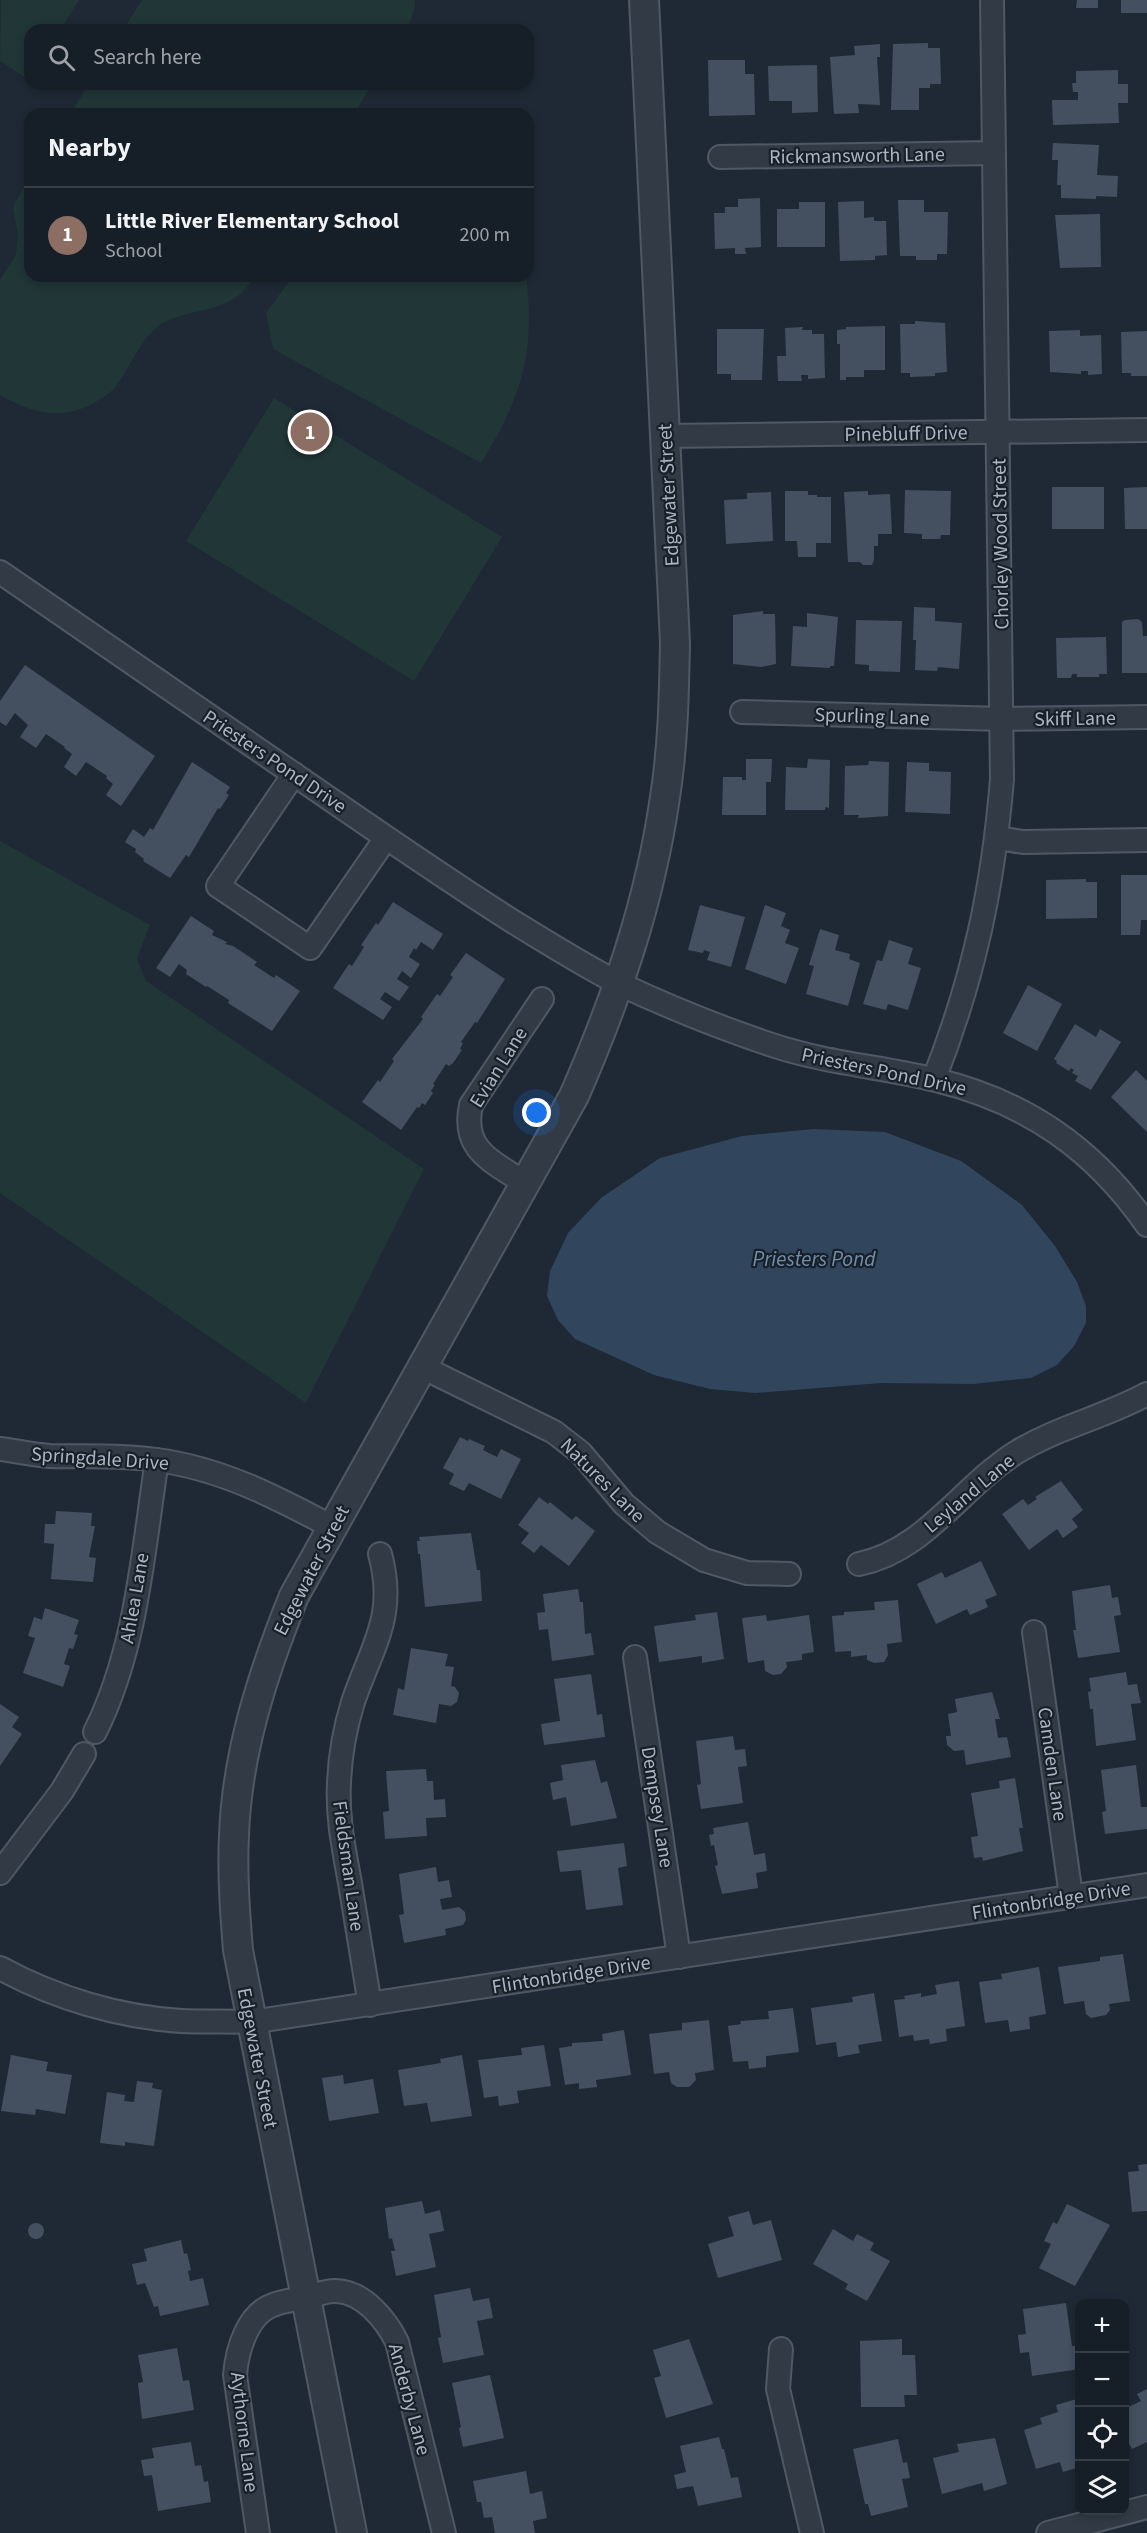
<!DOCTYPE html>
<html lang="en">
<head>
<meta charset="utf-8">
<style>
  body { margin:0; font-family:"Source Sans 3",sans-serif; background:#232c34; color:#f1f3f6 }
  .controls { position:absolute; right:18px; bottom:18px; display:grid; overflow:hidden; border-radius:12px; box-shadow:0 3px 9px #0003 }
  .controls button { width:54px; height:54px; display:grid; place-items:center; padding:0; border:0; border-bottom:2px solid #353d45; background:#161f28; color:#f1f3f6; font:30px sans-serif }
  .you { position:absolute; left:537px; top:1113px; width:21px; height:21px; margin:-15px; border:4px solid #fff; border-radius:50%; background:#1a73e8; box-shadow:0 0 0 9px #1a73e833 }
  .badge { display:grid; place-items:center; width:39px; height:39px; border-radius:50%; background:#7cb2f7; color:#fff; font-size:20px; font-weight:700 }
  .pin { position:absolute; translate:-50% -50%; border:3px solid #fff; box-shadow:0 2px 6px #0006 }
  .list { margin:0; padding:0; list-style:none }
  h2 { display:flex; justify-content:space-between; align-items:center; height:78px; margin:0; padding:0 24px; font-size:26px }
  h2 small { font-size:20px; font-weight:400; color:#9ea2a8 }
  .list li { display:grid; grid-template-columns:39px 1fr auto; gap:18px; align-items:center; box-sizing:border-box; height:96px; padding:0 24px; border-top:2px solid #353d45 }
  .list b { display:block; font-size:22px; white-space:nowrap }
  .list p { margin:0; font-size:20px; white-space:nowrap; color:#9ea2a8 }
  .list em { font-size:20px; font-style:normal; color:#9ea2a8 }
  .icon { flex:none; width:33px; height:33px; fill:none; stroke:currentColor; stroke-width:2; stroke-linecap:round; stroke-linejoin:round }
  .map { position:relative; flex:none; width:1147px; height:2533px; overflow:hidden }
  .search { position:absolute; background:#161f28; box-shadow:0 3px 9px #0003; left:24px; top:24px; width:510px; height:66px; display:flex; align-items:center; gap:15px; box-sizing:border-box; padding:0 21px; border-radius:18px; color:#9ea2a8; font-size:22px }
  .panel { position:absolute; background:#161f28; box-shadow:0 3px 9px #0003; left:24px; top:108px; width:510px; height:174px; border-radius:18px }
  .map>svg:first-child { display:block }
</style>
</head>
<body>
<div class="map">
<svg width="1147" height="2533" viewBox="0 0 1147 2533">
  <rect width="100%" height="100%" fill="#1e2935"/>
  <!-- green -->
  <g fill="#213637">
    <polygon points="1,0 79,0 60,30 30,30 28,79 0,61"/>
    <path d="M142 0H415C415 11 411 21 405 30H123Z"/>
    <polygon points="89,84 372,84 354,114 70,114"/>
    <path d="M30 177V276H255C235 306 219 306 187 314 179 317 168 319 161 324 140 339 131 366 116 386 110 394 99 400 90 405 58 421 30 412 0 395V280L16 255 18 234 13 207Z"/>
    <path d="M293 276H526C536 352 521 399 481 463L273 349 266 313Z"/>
    <polygon points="274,398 502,537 414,681 186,541"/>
    <polygon points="0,841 150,925 137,958 146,981 424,1169 306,1403 0,1193"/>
  </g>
  <!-- water -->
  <polygon fill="#31465c" points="814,1129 885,1132 961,1161 1022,1205 1055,1246 1077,1282 1086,1306 1086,1323 1074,1346 1057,1365 1031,1378 973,1384 881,1383 755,1393 710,1389 654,1375 575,1339 558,1320 547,1296 550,1271 568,1233 601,1198 660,1158 742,1136"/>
  <!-- building -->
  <g fill="#44505f">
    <polygon points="1077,0 1098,0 1098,8 1076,8"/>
    <rect x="1121" y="0" width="26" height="13"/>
    <polygon points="928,43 928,48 940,48 941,84 930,84 930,88 919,88 919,110 891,110 893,44"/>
    <polygon points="880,44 880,57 877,57 880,105 858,104 859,113 834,114 830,57 855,55 854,46"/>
    <polygon points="708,60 745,60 745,74 754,74 755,115 709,116"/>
    <polygon points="817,65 818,112 792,113 792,101 769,101 768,66"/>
    <polygon points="1118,70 1118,84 1128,84 1128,103 1118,103 1119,123 1053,125 1052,100 1078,100 1078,92 1073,92 1072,83 1076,83 1076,71"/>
    <polygon points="1053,143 1099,145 1097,175 1118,176 1117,197 1096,196 1096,199 1061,198 1061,185 1057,185 1058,160 1052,160"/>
    <polygon points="760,198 761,247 745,248 746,254 735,254 735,248 715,249 714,213 725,213 725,207 738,207 738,199"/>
    <polygon points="898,200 924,200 924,212 948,212 947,254 937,254 937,260 916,260 916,256 900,256"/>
    <polygon points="864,201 864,218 874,217 874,221 886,221 887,255 875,256 875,260 840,261 838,202"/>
    <polygon points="799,202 825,202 825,247 777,247 777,209 799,209"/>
    <polygon points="1100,214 1101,267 1060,268 1055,215"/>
    <polygon points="915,321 945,323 947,372 935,373 935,376 910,377 910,373 901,373 900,324 915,324"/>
    <polygon points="885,326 885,370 864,370 864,377 846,377 846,380 840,380 840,344 837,344 837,330 846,329 846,327"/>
    <polygon points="803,327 802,330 812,330 812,334 824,334 825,378 808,379 808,375 801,375 802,381 778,381 777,356 786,356 785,328"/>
    <polygon points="717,329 764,329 762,380 731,380 731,374 717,374"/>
    <polygon points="1080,330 1080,336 1101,335 1102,374 1088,375 1088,371 1081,371 1081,374 1050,372 1049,331"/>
    <polygon points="1147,331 1147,376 1131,376 1131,373 1122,373 1121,332"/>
    <rect x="1052" y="487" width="52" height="42"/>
    <polygon points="1147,487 1147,529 1125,529 1124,488"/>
    <polygon points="905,490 951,491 950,535 941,535 940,539 922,539 922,534 904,533"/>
    <polygon points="785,491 808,491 808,495 817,495 817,497 831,497 831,543 816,543 816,557 798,557 797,541 785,541"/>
    <polygon points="868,491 868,495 890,494 892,534 878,534 878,546 874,546 874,560 872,565 863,565 860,562 848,562 844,492"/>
    <polygon points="771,492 773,541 726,544 724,500 747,499 747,493"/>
    <polygon points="914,607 935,608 935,621 962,623 959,669 938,667 937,671 915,670 916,640 913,640"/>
    <polygon points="763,611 763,614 775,614 776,664 761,667 733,664 733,615"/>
    <polygon points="807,613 838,617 834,666 830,666 830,668 791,666 793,626 807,627"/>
    <polygon points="1138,619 1142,622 1143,636 1147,636 1147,673 1122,673 1122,622 1125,620"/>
    <polygon points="856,620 902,621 900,672 869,671 869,665 855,664"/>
    <polygon points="1106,637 1107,674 1099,674 1099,677 1077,677 1077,674 1072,674 1071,678 1057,678 1056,638"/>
    <polygon points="25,665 155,756 121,806 106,795 113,784 106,778 107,776 86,762 76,776 64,767 72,754 64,748 65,747 46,734 36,748 20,737 28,725 15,713 6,726 0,722 0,701"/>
    <polygon points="746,759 772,759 771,782 766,782 766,815 722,815 723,777 742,777 742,780 746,780"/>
    <polygon points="808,759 830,760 829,808 825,807 825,810 785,810 786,767 807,768"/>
    <polygon points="869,761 889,762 888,816 858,818 859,815 844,815 845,766 868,765"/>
    <polygon points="192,762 230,787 226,793 229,795 220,809 218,808 189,857 186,855 170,878 143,861 144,859 135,852 136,849 125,842 133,829 144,837 150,828 153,830"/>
    <polygon points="907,762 929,763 929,771 951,772 950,814 905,812"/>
    <polygon points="1121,875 1147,875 1147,920 1141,920 1140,935 1121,935"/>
    <polygon points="1086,879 1086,882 1097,882 1097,918 1046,919 1046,880"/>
    <polygon points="393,902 443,934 433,950 421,942 416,950 414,948 409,957 420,964 411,978 402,971 397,979 409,987 399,1001 385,992 380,999 392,1007 383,1020 333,988 349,964 352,966 364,947 361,945 376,923 378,925"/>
    <polygon points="700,905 745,917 731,967 707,960 710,952 704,950 703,953 688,950"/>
    <polygon points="765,905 786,913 781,926 790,930 785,943 799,948 786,984 745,969"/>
    <polygon points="191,916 214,931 212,935 227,942 225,944 233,946 257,962 254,965 274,978 276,975 300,991 272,1031 228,1003 229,1000 207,986 206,987 186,974 187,970 179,964 170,977 156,968"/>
    <polygon points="820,929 839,935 835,950 850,954 849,959 860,963 848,1006 806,994 814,966 809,965"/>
    <polygon points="889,940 913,948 908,964 921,968 908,1010 888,1004 886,1010 863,1004 877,960 882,961"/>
    <polygon points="466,953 505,979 477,1023 475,1022 461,1042 463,1043 460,1049 462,1050 453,1063 449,1066 446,1064 433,1084 435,1085 431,1091 433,1093 425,1105 422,1103 419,1108 417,1107 401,1130 362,1102 378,1080 380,1082 394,1061 392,1059 423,1019 421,1017 437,994 440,996 453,977 450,975"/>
    <polygon points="1028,985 1062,1004 1037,1051 1003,1033"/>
    <polygon points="1075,1024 1096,1037 1100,1029 1121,1042 1091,1090 1075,1081 1078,1076 1072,1073 1074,1070 1071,1068 1069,1071 1056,1063 1057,1061 1054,1059"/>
    <polygon points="1136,1070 1147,1081 1147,1132 1111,1097"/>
    <polygon points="460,1437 468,1441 469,1439 485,1446 483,1450 497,1457 501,1449 521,1459 501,1499 469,1483 464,1491 449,1484 454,1474 443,1468"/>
    <polygon points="1061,1481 1083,1510 1072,1519 1078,1527 1063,1538 1057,1529 1029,1550 1002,1514 1023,1499 1028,1505 1037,1499 1035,1497"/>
    <polygon points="539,1497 548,1504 550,1502 572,1520 576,1516 595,1531 569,1566 541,1545 534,1553 521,1543 529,1533 518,1525"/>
    <polygon points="56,1511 92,1513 91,1526 95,1526 89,1557 96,1558 93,1582 51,1579 54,1544 44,1543 45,1524 55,1524"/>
    <polygon points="471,1533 477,1570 480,1570 482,1601 425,1607 420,1554 418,1554 417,1541 420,1541 419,1537"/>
    <polygon points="981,1561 997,1595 985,1600 988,1607 970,1615 967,1609 936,1624 917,1584 942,1572 945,1578"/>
    <polygon points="1110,1585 1112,1598 1118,1597 1121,1615 1114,1616 1120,1652 1078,1658 1073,1630 1076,1630 1072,1591"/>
    <polygon points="578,1589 580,1602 583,1602 585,1634 591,1633 594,1655 552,1661 548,1629 539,1630 537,1613 545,1612 543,1594"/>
    <polygon points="898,1600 902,1642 887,1644 888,1655 884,1662 874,1663 867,1660 867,1655 851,1657 851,1651 835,1652 832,1616 844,1615 844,1612 875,1610 874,1602"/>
    <polygon points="45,1608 79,1620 74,1634 78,1635 73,1649 69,1648 64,1664 70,1666 63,1687 23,1673 35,1638 28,1636 34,1617 42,1620"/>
    <polygon points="717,1612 724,1659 702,1663 702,1656 659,1662 654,1626 696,1620 695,1615"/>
    <polygon points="766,1615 767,1621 809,1615 814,1652 802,1654 802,1660 786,1662 787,1667 781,1674 773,1675 765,1671 764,1660 748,1663 742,1618"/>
    <polygon points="411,1648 448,1654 445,1666 454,1667 451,1686 455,1687 459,1693 457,1702 451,1706 439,1704 436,1723 393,1715 398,1688 404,1690"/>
    <polygon points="1126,1672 1128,1685 1137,1684 1139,1695 1141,1703 1131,1704 1136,1740 1096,1746 1093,1709 1090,1709 1088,1692 1091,1691 1089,1678"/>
    <polygon points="591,1674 597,1715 602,1714 605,1737 544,1745 541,1724 560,1721 554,1679"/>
    <polygon points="992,1692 1000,1719 995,1719 998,1738 1007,1737 1011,1757 966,1765 964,1750 954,1751 947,1745 946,1736 951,1736 948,1714 957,1712 955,1699"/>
    <polygon points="0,1704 19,1717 12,1727 22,1734 0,1766"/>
    <polygon points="733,1736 735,1750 745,1749 747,1766 738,1767 743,1803 701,1809 697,1785 701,1784 696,1741"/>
    <polygon points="595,1760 601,1783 607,1781 617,1818 571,1826 566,1797 553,1800 550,1783 563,1780 561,1765"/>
    <polygon points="1136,1765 1141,1807 1147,1807 1147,1829 1105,1834 1102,1812 1106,1811 1101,1770"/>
    <polygon points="426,1769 427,1781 433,1781 434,1800 445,1799 446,1817 426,1818 427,1836 385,1839 383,1812 389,1811 386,1771"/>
    <polygon points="1015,1778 1023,1828 1019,1828 1023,1851 983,1861 982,1857 974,1858 971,1837 978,1836 971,1793 1000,1788 999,1781"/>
    <polygon points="748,1822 754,1855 765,1853 767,1871 756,1873 758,1888 722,1894 715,1866 718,1865 714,1845 711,1846 709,1835 714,1834 713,1828"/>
    <polygon points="624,1843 627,1866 618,1868 623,1905 586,1910 581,1870 560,1872 557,1851"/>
    <polygon points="436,1867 438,1882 449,1880 452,1897 440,1899 442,1910 459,1907 465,1912 466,1920 463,1925 445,1929 446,1935 404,1943 399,1915 404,1914 399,1874"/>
    <polygon points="1123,1954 1130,2001 1109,2004 1110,2010 1106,2015 1091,2018 1086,2014 1084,2001 1064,2004 1058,1967 1100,1961 1100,1957"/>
    <polygon points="1039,1967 1046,2014 1029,2017 1030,2029 1010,2032 1008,2020 985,2023 979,1982 1002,1979 1001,1974"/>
    <polygon points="959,1981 965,2026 946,2029 947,2041 930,2044 929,2039 914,2041 913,2035 899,2037 894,2000 905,1999 904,1996 921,1993 921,1997 937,1994 935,1985"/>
    <polygon points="874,1993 882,2041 858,2045 860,2053 838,2057 836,2042 816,2045 811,2008 853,2002 852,1997"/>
    <polygon points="793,2008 799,2052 766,2056 766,2067 749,2069 748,2061 733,2062 728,2026 741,2024 740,2021 769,2019 768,2011"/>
    <polygon points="709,2020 714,2070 695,2073 696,2080 689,2087 677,2087 671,2083 669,2072 654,2074 649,2034 682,2030 682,2023"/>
    <polygon points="624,2030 631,2075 596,2080 597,2087 579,2089 579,2083 565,2085 559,2048 572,2046 572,2043 603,2041 602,2034"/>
    <polygon points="544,2045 551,2086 517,2091 519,2103 499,2106 498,2096 484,2098 478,2060 522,2055 521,2048"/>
    <polygon points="11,2055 48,2062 46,2071 72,2075 65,2114 36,2109 35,2115 1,2111"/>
    <polygon points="462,2055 472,2116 431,2122 427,2103 404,2106 398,2070 441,2063 440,2059"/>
    <polygon points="343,2075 344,2084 373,2079 379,2113 329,2121 322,2078"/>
    <polygon points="137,2081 153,2083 152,2088 162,2090 154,2146 125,2142 125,2146 100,2143 107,2092 125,2095 124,2101 134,2102"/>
    <polygon points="1147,2164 1147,2211 1132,2212 1128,2172 1139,2171 1138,2165"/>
    <polygon points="422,2201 425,2214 440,2210 444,2231 429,2234 436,2267 396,2276 391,2251 395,2251 392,2238 389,2239 385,2208"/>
    <polygon points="1067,2204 1110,2225 1075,2286 1039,2268 1051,2244 1044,2241 1053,2222 1057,2224"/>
    <polygon points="749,2211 753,2225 771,2220 782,2260 718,2278 708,2244 734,2236 728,2217"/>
    <circle cx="36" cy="2231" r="8"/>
    <polygon points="833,2229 853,2241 857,2234 874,2243 870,2250 890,2261 867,2301 845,2289 848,2284 813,2264"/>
    <polygon points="181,2240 184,2254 187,2253 191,2270 188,2271 190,2281 203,2278 209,2305 160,2316 158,2306 154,2307 145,2283 137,2285 132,2264 147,2261 144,2249"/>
    <polygon points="470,2288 473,2301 489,2298 493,2318 477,2321 484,2355 443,2363 438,2338 441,2337 434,2295"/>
    <polygon points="1066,2303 1072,2346 1077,2346 1080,2369 1032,2376 1029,2352 1020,2353 1018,2335 1026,2334 1023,2309"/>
    <polygon points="689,2339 713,2404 666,2418 654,2378 661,2376 653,2350"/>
    <polygon points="902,2339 902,2355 915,2355 917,2395 904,2395 905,2407 861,2407 860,2341"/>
    <polygon points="177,2348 183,2381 189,2380 194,2410 142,2419 138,2383 143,2382 138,2355"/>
    <polygon points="490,2375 504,2438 463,2447 459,2428 461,2427 452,2383"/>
    <polygon points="1147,2389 1147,2442 1132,2449 1124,2434 1124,2409 1141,2401 1137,2394"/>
    <polygon points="1080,2398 1080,2467 1063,2472 1060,2462 1036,2469 1024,2430 1042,2424 1040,2418 1058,2412 1056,2405"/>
    <polygon points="719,2437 722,2449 724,2449 731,2478 738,2477 742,2497 698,2506 693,2486 677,2489 674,2475 686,2472 680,2446"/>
    <polygon points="995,2438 1007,2484 984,2491 982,2483 942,2494 933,2458 959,2452 957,2444"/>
    <polygon points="898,2439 903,2463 907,2462 910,2478 902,2479 908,2507 871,2516 868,2504 865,2504 853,2449"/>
    <polygon points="191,2442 195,2466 201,2465 204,2482 208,2481 211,2502 158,2511 152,2475 144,2476 141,2460 154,2458 152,2448"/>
    <polygon points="526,2471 530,2494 542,2491 547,2518 533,2521 535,2533 495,2533 492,2517 484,2518 481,2502 477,2502 473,2481"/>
  </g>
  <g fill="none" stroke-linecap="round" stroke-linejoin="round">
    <defs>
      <g id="minor">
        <polyline points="720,157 994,153"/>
        <polyline points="665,436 1147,430"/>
        <path d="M0 572C109 647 218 722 327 797 388 839 449 881 512 921 548 943 584 966 622 985 671 1008 721 1028 772 1045 826 1063 882 1067 936 1080 1027 1102 1094 1149 1147 1225"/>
        <polyline points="742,712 1003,719 1147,717"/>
        <polyline points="294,774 218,886 310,948 386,838"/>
        <polyline points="997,838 1023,842 1147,840"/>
        <path d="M934 1079C974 977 993 888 1002 779L992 0"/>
        <path d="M526 1184C493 1161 461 1151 471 1105L542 999"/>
        <polyline points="422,1367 554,1432 581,1453 624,1504 657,1532 704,1560 747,1573 789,1574"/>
        <path d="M0 1449C17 1451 34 1455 50 1456 86 1457 121 1455 156 1460 220 1468 276 1497 332 1527"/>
        <path d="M859 1564C925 1551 962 1486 1017 1452 1058 1427 1105 1417 1147 1394"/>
        <polyline points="1034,1632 1071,1896"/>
        <polyline points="635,1657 679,1957"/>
        <path d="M95 1732C137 1648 143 1551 157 1460"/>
        <polyline points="0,1873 62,1791 84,1754"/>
        <path d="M0 1968C55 1998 119 2017 181 2021 204 2022 228 2021 251 2022L1147 1885"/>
        <path d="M370 2005C363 1964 357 1924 350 1883 344 1850 337 1817 339 1783 340 1756 345 1728 353 1702 372 1646 397 1616 380 1554"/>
        <polyline points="781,2349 778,2389 812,2533"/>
        <path d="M258 2533 235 2375C237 2351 247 2314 273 2305 282 2301 294 2300 304 2298 314 2296 326 2290 336 2291 364 2292 386 2320 397 2342L444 2533"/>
        <polyline points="1048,2533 1147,2507"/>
      </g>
      <path id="tertiary" d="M352 2533 238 1950C235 1912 232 1874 234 1835 237 1752 263 1673 294 1596L574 1096C616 1000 650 902 665 797 673 746 674 695 675 643L644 0"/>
    </defs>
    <!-- minor casing -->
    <use href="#minor" stroke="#4f5864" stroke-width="26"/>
    <!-- tertiary casing -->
    <use href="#tertiary" stroke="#4f5864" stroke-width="32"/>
    <!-- minor -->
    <use href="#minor" stroke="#323b45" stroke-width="22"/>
    <!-- tertiary -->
    <use href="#tertiary" stroke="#323b45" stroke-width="28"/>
  </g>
  <g text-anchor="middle" stroke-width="4.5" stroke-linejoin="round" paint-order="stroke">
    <!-- street labels -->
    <g font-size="20" fill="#abb5c3" stroke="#182029">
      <text transform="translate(857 155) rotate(-1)" y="7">Rickmansworth Lane</text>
      <text transform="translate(906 433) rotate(-1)" y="7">Pinebluff Drive</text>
      <text transform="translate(668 495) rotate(-93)" y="7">Edgewater Street</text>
      <text transform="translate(1000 544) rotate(-91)" y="7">Chorley Wood Street</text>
      <text transform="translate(872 716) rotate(2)" y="7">Spurling Lane</text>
      <text transform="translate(1075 718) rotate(-1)" y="7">Skiff Lane</text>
      <text transform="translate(275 761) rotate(34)" y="7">Priesters Pond Drive</text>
      <text transform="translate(498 1067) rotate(-58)" y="7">Evian Lane</text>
      <text transform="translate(884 1071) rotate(12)" y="7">Priesters Pond Drive</text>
      <text transform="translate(100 1458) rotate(4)" y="7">Springdale Drive</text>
      <text transform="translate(603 1480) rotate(45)" y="7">Natures Lane</text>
      <text transform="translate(969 1493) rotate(-40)" y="7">Leyland Lane</text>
      <text transform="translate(311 1570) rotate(-63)" y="7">Edgewater Street</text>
      <text transform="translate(134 1598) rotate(-80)" y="7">Ahlea Lane</text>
      <text transform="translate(1053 1764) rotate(82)" y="7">Camden Lane</text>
      <text transform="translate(658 1807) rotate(81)" y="7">Dempsey Lane</text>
      <text transform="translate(349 1866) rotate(82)" y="7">Fieldsman Lane</text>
      <text transform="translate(1051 1900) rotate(-9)" y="7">Flintonbridge Drive</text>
      <text transform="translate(571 1974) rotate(-9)" y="7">Flintonbridge Drive</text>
      <text transform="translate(258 2058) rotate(79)" y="7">Edgewater Street</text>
      <text transform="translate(410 2399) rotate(75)" y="7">Anderby Lane</text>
      <text transform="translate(245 2432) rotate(83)" y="7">Aythorne Lane</text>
    </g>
    <!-- water labels -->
    <g font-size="21" font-style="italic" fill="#738eac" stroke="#182029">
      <text x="814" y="1266">Priesters Pond</text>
    </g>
  </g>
</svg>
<div class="controls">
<button>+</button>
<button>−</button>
<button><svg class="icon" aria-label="locate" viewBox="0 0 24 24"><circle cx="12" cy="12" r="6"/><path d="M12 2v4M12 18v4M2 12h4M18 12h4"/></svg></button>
<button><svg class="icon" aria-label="layers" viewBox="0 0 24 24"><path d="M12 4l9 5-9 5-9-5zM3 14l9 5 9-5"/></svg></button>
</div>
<div class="you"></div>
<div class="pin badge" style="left:310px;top:432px;background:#8d6e63">1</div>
<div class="search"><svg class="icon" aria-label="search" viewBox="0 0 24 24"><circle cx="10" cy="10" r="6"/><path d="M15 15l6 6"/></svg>Search here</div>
<section class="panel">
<h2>Nearby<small></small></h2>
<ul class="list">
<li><span class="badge" style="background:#8d6e63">1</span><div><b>Little River Elementary School</b><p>School</p></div><em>200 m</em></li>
</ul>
</section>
</div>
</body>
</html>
